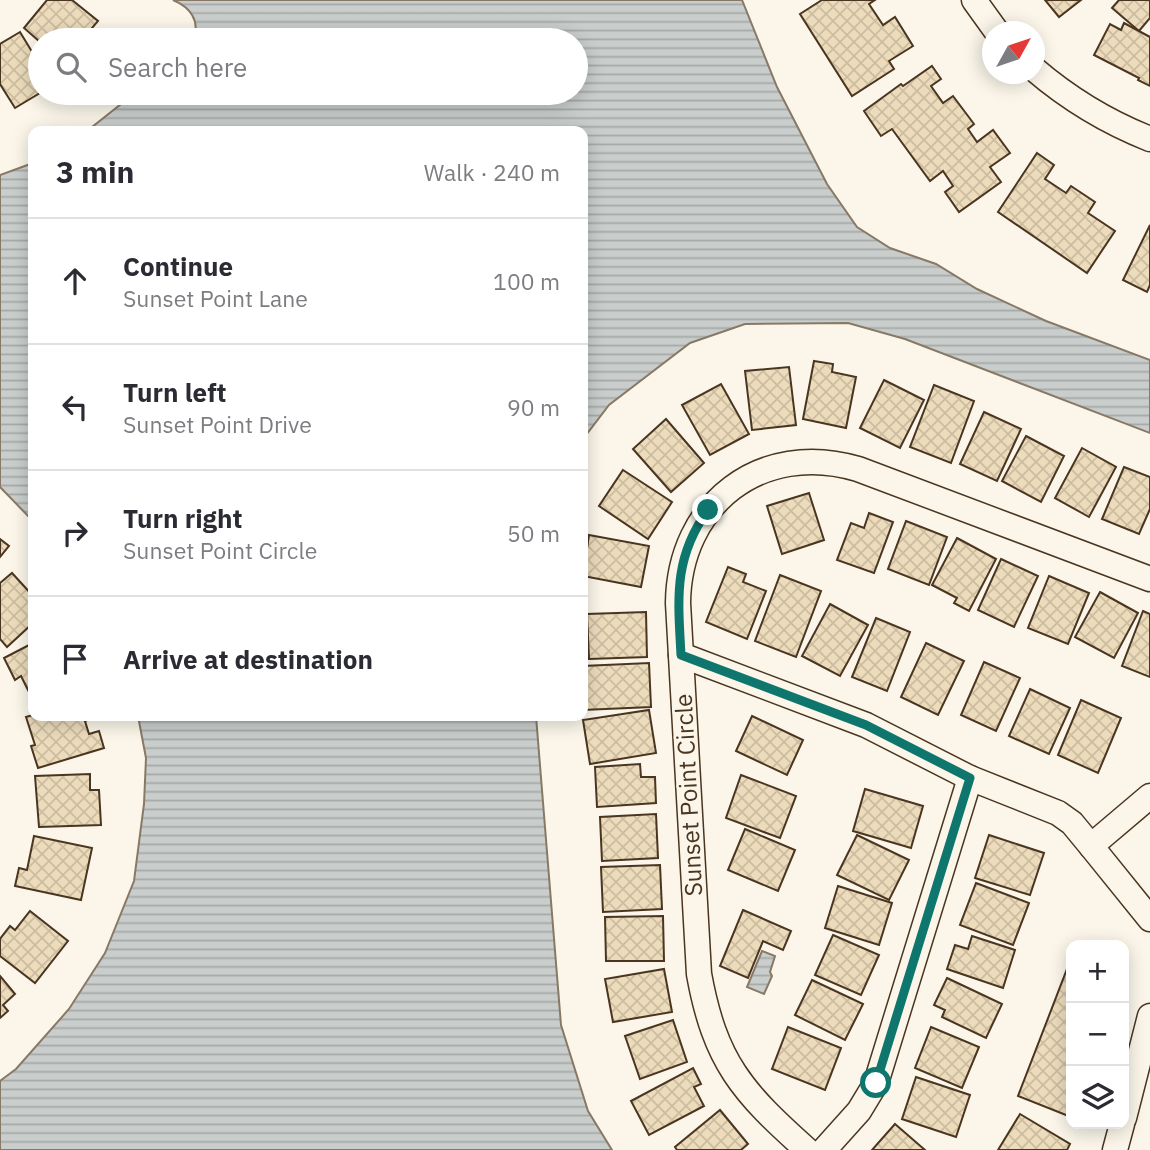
<!DOCTYPE html>
<html lang="en">
<head>
<meta charset="utf-8">
<style>
  body { margin:0; font-family:"IBM Plex Sans",sans-serif; background:#f7f7f7; color:#2b2b33 }
  .controls { position:absolute; right:21px; bottom:21px; display:grid; overflow:hidden; border-radius:14px; box-shadow:0 4px 18px #0003 }
  .controls button { width:63px; height:63px; display:grid; place-items:center; padding:0; border:0; border-bottom:2px solid #e1e1e2; background:#fff; color:#2b2b33; font:35px sans-serif }
  .compass { position:absolute; left:982px; top:21px; width:63px; height:63px; border-radius:50%; background:#fff; box-shadow:0 4px 18px #0003; rotate:50deg }
  .stop { position:absolute; width:21px; height:21px; margin:-16px; border:5px solid #0f766e; border-radius:50%; background:#fff }
  .stop.end { background:#0f766e; border-color:#fff; box-shadow:0 2px 7px #0008 }
  .list { margin:0; padding:0; list-style:none }
  h2 { display:flex; justify-content:space-between; align-items:center; height:91px; margin:0; padding:0 28px; font-size:30px }
  h2 small { font-size:23px; font-weight:400; color:#7c7c81 }
  .list li { display:grid; grid-template-columns:46px 1fr auto; gap:21px; align-items:center; box-sizing:border-box; height:126px; padding:0 28px; border-top:2px solid #e1e1e2 }
  .list b { display:block; font-size:26px; white-space:nowrap }
  .list p { margin:0; font-size:23px; white-space:nowrap; color:#7c7c81 }
  .list em { font-size:23px; font-style:normal; color:#7c7c81 }
  .icon { flex:none; width:38px; height:38px; fill:none; stroke:currentColor; stroke-width:2; stroke-linecap:round; stroke-linejoin:round }
  .map { position:relative; flex:none; width:1150px; height:1150px; overflow:hidden }
  .search { position:absolute; background:#fff; box-shadow:0 4px 18px #0003; left:28px; top:28px; width:560px; height:77px; display:flex; align-items:center; gap:18px; box-sizing:border-box; padding:0 24px; border-radius:38px; color:#7c7c81; font-size:26px }
  .panel { position:absolute; background:#fff; box-shadow:0 4px 18px #0003; left:28px; top:126px; width:560px; height:595px; border-radius:14px }
  .map>svg:first-child { display:block }
</style>
</head>
<body>
<div class="map">
<svg width="1150" height="1150" viewBox="0 0 1150 1150">
  <defs>
    <pattern id="water-rules" width="6" height="5" patternUnits="userSpaceOnUse" patternTransform="scale(1.75)"><rect width="6" height="5" fill="#c9cecd"/><path d="M0 2.5h6" fill="none" stroke="#a5a8a6"/></pattern>
    <pattern id="building-cross-hatch" width="8" height="8" patternUnits="userSpaceOnUse" patternTransform="scale(1.75)"><rect width="8" height="8" fill="#ecdcbc"/><path d="M0 0l8 8M0 8l8-8" fill="none" stroke="#ccbda1"/></pattern>
  </defs>
  <rect width="100%" height="100%" fill="#fbf6e9"/>
  <!-- water -->
  <g fill="url(#water-rules)" stroke="#887966" stroke-width="2">
    <path d="M173 0H742L777 87 827 184 857 227 890 248 936 264 977 289 1046 321 1150 360V433L905 339 848 323 745 324 690 343 609 405 583 439V131H87L135 93H576V40H193C201 21 190 7 173 0Z"/>
    <polygon points="33,163 33,521 0,487 0,175"/>
    <polygon points="138,716 536,716 561,1025 588,1111 612,1150 0,1150 0,1081 16,1069 69,1009 105,953 134,881 144,804 146,758"/>
    <polygon points="762,951 775,956 770,972 772,976 764,994 747,987"/>
  </g>
  <!-- building -->
  <g fill="url(#building-cross-hatch)" stroke="#4a3520" stroke-width="2">
    <polygon points="47,0 72,0 98,21 82,40 40,42 24,28"/>
    <polygon points="822,0 875,0 869,4 883,25 895,17 913,46 889,61 894,69 852,96 800,14"/>
    <polygon points="1045,0 1081,0 1059,17"/>
    <polygon points="1119,0 1150,0 1150,18 1139,31 1112,8"/>
    <polygon points="1124,23 1150,37 1150,86 1138,80 1139,78 1094,55 1110,24 1121,30"/>
    <polygon points="20,32 40,65 40,93 15,108 0,84 0,44"/>
    <polygon points="932,66 941,79 931,86 943,103 953,96 974,124 968,129 977,142 993,130 1010,153 990,167 1001,182 959,212 945,192 953,186 943,171 930,181 892,129 881,136 864,111 901,84 903,86"/>
    <polygon points="1037,153 1054,165 1045,179 1066,193 1071,186 1095,202 1088,213 1115,231 1087,273 998,212"/>
    <polygon points="1150,225 1150,285 1147,292 1123,280"/>
    <polygon points="814,361 833,364 832,372 856,377 846,428 803,419"/>
    <polygon points="789,367 796,425 752,430 745,371"/>
    <polygon points="884,380 924,400 900,448 860,428"/>
    <polygon points="721,384 749,434 710,455 682,405"/>
    <polygon points="934,385 974,401 951,463 910,447"/>
    <polygon points="984,412 1021,429 997,481 960,464"/>
    <polygon points="666,419 704,463 671,492 633,449"/>
    <polygon points="1026,436 1064,456 1041,502 1002,481"/>
    <polygon points="1082,448 1116,467 1089,517 1055,498"/>
    <polygon points="1124,467 1150,477 1150,509 1139,534 1102,519"/>
    <polygon points="623,470 672,502 648,539 599,506"/>
    <polygon points="809,493 824,540 782,554 767,506"/>
    <polygon points="869,513 893,522 874,573 837,560 851,523 864,528"/>
    <polygon points="906,521 947,537 929,585 888,569"/>
    <polygon points="589,535 649,546 641,587 583,576"/>
    <polygon points="957,538 996,559 969,611 954,603 957,598 932,585"/>
    <polygon points="0,539 9,546 0,557"/>
    <polygon points="1001,559 1038,576 1014,627 978,610"/>
    <polygon points="728,567 746,574 743,582 766,591 747,639 706,622"/>
    <polygon points="12,573 33,596 33,623 7,647 0,639 0,583"/>
    <polygon points="780,575 821,591 796,657 755,641"/>
    <polygon points="1049,576 1089,593 1068,644 1028,628"/>
    <polygon points="1100,592 1138,613 1114,658 1075,637"/>
    <polygon points="830,604 868,625 840,676 802,656"/>
    <polygon points="1143,611 1150,614 1150,677 1122,666"/>
    <polygon points="646,612 647,657 589,659 587,614"/>
    <polygon points="876,618 910,632 887,691 852,677"/>
    <polygon points="33,643 33,700 21,676 15,680 4,658"/>
    <polygon points="926,643 964,661 938,715 901,697"/>
    <polygon points="984,662 1020,678 996,731 961,715"/>
    <polygon points="649,663 651,707 583,710 583,666"/>
    <polygon points="1030,689 1070,708 1049,754 1009,736"/>
    <polygon points="1081,700 1121,718 1098,773 1058,755"/>
    <polygon points="649,710 656,753 590,764 583,720"/>
    <polygon points="33,715 96,716 85,721 89,734 99,731 104,748 38,768 31,746 35,745 26,717"/>
    <polygon points="752,716 803,740 787,775 736,751"/>
    <polygon points="640,764 641,777 655,777 656,803 597,807 595,767"/>
    <polygon points="90,774 90,790 99,790 101,825 39,827 35,776"/>
    <polygon points="741,775 796,796 780,838 726,818"/>
    <polygon points="865,789 923,806 911,848 853,831"/>
    <polygon points="656,814 658,858 602,861 600,817"/>
    <polygon points="745,829 795,850 778,891 728,870"/>
    <polygon points="857,835 909,860 889,900 837,875"/>
    <polygon points="989,835 1044,853 1030,895 975,878"/>
    <polygon points="34,836 92,848 81,900 15,886 19,868 27,870"/>
    <polygon points="660,865 662,909 603,912 601,867"/>
    <polygon points="976,883 1029,903 1013,945 960,925"/>
    <polygon points="838,886 892,903 879,945 825,928"/>
    <polygon points="743,910 791,931 783,950 763,941 748,978 720,966"/>
    <polygon points="30,911 68,941 35,983 0,956 0,939 10,926 15,930"/>
    <polygon points="663,916 664,961 606,961 605,917"/>
    <polygon points="833,935 879,955 861,995 815,975"/>
    <polygon points="972,936 1015,950 1003,988 947,969 955,945 968,949"/>
    <polygon points="664,969 672,1012 613,1022 605,979"/>
    <polygon points="1067,969 1071,970 1071,1117 1018,1096"/>
    <polygon points="0,976 15,994 3,1005 8,1011 0,1018"/>
    <polygon points="947,978 1002,1004 986,1038 942,1017 945,1010 934,1005"/>
    <polygon points="812,980 863,1004 845,1040 795,1015"/>
    <polygon points="673,1020 687,1062 640,1079 625,1036"/>
    <polygon points="788,1027 841,1048 825,1090 772,1069"/>
    <polygon points="931,1027 979,1047 962,1088 915,1068"/>
    <polygon points="693,1068 701,1084 694,1087 704,1106 649,1135 631,1101"/>
    <polygon points="916,1077 970,1095 956,1137 902,1119"/>
    <polygon points="720,1110 748,1144 741,1150 677,1150 675,1147"/>
    <polygon points="1020,1114 1070,1144 1067,1150 998,1150"/>
    <polygon points="895,1124 925,1150 872,1150"/>
  </g>
  <g fill="none" stroke-linecap="round" stroke-linejoin="round">
    <defs>
      <g id="minor">
        <polyline points="974,0 997,32"/>
        <path d="M1034 69C1069 99 1107 122 1150 139"/>
        <polyline points="681,655 866,725 970,778 1058,813 1072,823 1091,846 1150,919"/>
        <polyline points="1091,846 1150,796"/>
        <polyline points="1124,1118 1150,1016"/>
        <path d="M807 1150C742 1092 715 1062 699 974L678 603C679 504 761 440 858 469L1150 579"/>
        <polyline points="824,1150 859,1111 876,1083 970,778"/>
        <polyline points="1115,1150 1122,1124"/>
      </g>
    </defs>
    <!-- minor casing -->
    <use href="#minor" stroke="#4a3520" stroke-width="27"/>
    <!-- minor -->
    <use href="#minor" stroke="#fbf6e9" stroke-width="24"/>
  </g>
  <g fill="none" stroke-linecap="round" stroke-linejoin="round">
    <!-- route -->
    <path stroke="#0f766e" stroke-width="9" d="M708 510C673 558 678 599 681 655L866 725 970 778 876 1083"/>
  </g>
  <g text-anchor="middle" stroke-width="5" stroke-linejoin="round" paint-order="stroke">
    <!-- street labels -->
    <g font-size="24" fill="#4a3520" stroke="#fbf6e9">
      <text transform="translate(689 795) rotate(-93)" y="8">Sunset Point Circle</text>
    </g>
  </g>
</svg>
<div class="controls">
<button>+</button>
<button>−</button>
<button><svg class="icon" aria-label="layers" viewBox="0 0 24 24"><path d="M12 4l9 5-9 5-9-5zM3 14l9 5 9-5"/></svg></button>
</div>
<svg class="compass" viewBox="-18 -18 36 36"><path d="M0-13l5 13h-10z" fill="#e53935"/><path d="M0 13l5-13h-10z" fill="#7c7c81"/></svg>
<div class="stop" style="left:876px;top:1083px"></div>
<div class="stop end" style="left:708px;top:510px"></div>
<div class="search"><svg class="icon" aria-label="search" viewBox="0 0 24 24"><circle cx="10" cy="10" r="6"/><path d="M15 15l6 6"/></svg>Search here</div>
<section class="panel">
<h2>3 min<small>Walk · 240 m</small></h2>
<ul class="list">
<li><svg class="icon" aria-label="ahead" viewBox="0 0 24 24"><path d="M12 20V5M6 11l6-6 6 6"/></svg><div><b>Continue</b><p>Sunset Point Lane</p></div><em>100 m</em></li>
<li><svg class="icon" aria-label="left" viewBox="0 0 24 24"><path d="M17 20v-9H6M10 6l-5 5 5 5"/></svg><div><b>Turn left</b><p>Sunset Point Drive</p></div><em>90 m</em></li>
<li><svg class="icon" aria-label="right" viewBox="0 0 24 24"><path d="M7 20v-9h11M14 6l5 5-5 5"/></svg><div><b>Turn right</b><p>Sunset Point Circle</p></div><em>50 m</em></li>
<li><svg class="icon" aria-label="arrive" viewBox="0 0 24 24"><path d="M6 21V4h12l-3 4 3 4H6"/></svg><div><b>Arrive at destination</b></div></li>
</ul>
</section>
</div>
</body>
</html>
